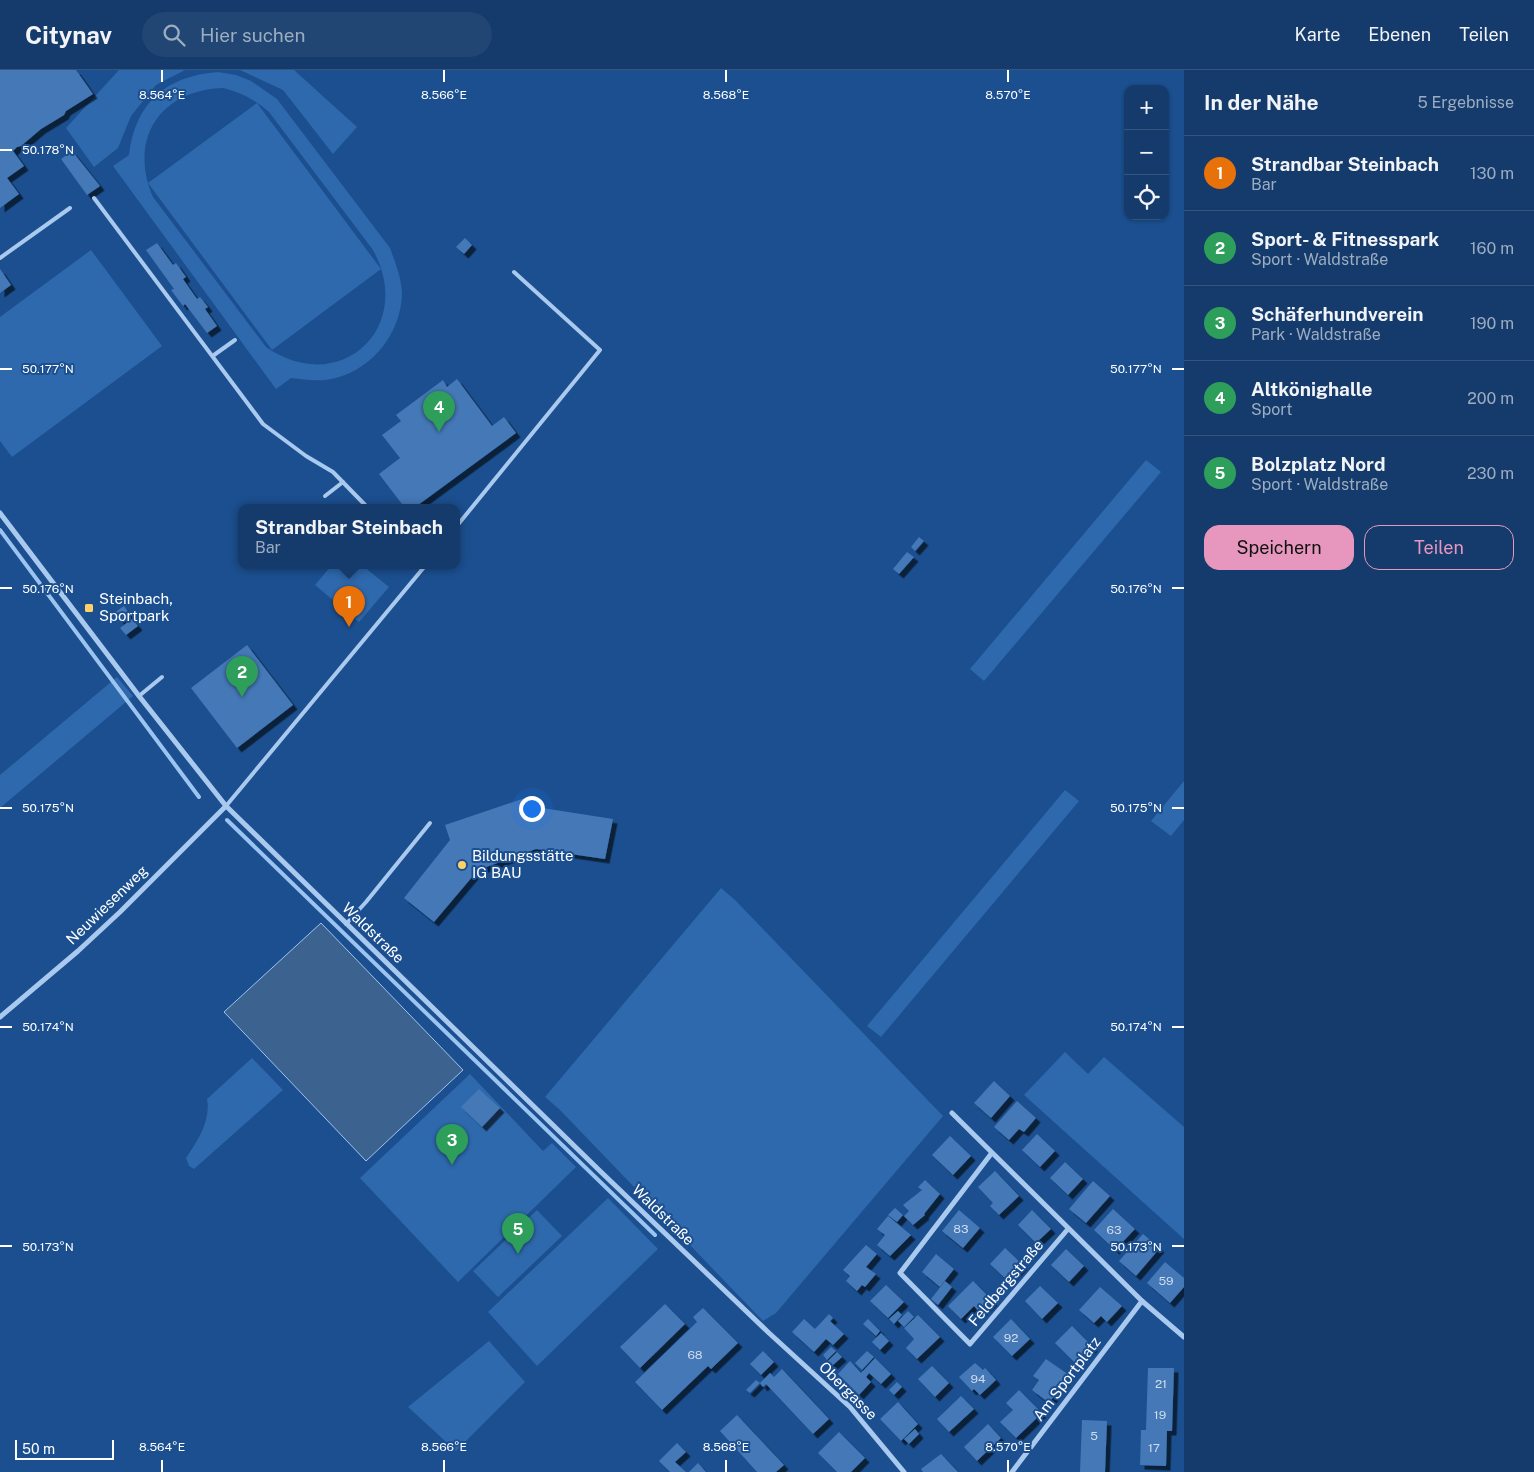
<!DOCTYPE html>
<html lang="de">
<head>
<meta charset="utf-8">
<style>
  body { margin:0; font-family:"Public Sans",sans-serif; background:#214673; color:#f1f3f6 }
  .controls { position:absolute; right:15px; top:15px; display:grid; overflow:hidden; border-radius:10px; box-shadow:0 1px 4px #0004 }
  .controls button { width:45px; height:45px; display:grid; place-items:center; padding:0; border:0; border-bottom:1px solid #33557e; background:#143b6b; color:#f1f3f6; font:25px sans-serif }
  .scale { position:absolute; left:15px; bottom:12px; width:99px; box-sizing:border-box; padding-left:5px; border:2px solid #fff; border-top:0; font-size:14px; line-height:18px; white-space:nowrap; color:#fff; -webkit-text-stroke:4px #1b4f8f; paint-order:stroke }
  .you { position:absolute; left:531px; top:738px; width:18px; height:18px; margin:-12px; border:4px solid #fff; border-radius:50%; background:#1a73e8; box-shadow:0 0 0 8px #1a73e833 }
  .badge { display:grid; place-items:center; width:32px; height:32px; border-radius:50%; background:#e797bd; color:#fff; font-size:16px; font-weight:700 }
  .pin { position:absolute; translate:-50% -41px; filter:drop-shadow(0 1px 2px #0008) }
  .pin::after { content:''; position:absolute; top:26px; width:18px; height:15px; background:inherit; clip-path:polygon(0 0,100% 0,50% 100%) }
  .popup { position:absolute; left:238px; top:434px; width:222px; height:65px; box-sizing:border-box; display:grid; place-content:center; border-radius:10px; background:#143b6b; filter:drop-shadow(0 1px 4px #0005); font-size:16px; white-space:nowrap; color:#9dadc1 }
  .popup b { font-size:19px; color:#f1f3f6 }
  .popup::after { content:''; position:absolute; left:50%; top:100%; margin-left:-10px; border:10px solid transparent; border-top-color:#143b6b }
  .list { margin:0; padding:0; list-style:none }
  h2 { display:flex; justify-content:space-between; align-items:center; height:65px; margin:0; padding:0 20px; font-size:21px }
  h2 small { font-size:16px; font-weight:400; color:#9dadc1 }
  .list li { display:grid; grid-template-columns:32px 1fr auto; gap:15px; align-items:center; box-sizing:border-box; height:75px; padding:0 20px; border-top:1px solid #33557e }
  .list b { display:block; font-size:19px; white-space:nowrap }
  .list p { margin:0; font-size:16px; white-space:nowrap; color:#9dadc1 }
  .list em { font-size:16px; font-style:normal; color:#9dadc1 }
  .actions { display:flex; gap:10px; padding:15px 20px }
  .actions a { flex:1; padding:11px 0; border:1px solid #e797bd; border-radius:15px; text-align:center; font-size:18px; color:#e797bd }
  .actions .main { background:#e797bd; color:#111 }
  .icon { flex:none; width:28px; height:28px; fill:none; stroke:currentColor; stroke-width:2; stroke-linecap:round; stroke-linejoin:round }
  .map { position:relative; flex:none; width:1184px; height:1402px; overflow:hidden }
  header { display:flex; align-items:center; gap:30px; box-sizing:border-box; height:70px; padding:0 25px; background:#143b6b; border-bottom:1px solid #33557e }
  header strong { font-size:24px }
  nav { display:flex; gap:28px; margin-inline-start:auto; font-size:18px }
  .search { width:350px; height:45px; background:#214673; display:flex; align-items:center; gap:12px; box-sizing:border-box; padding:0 18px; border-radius:28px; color:#9dadc1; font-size:19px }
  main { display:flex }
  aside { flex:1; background:#143b6b }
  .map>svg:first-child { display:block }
</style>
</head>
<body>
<header>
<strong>Citynav</strong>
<div class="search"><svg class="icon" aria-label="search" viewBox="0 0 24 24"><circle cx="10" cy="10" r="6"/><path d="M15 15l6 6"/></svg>Hier suchen</div>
<nav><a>Karte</a><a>Ebenen</a><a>Teilen</a></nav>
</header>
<main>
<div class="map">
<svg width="1184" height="1402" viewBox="0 0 1184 1402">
  <defs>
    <filter id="shadow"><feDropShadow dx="4.5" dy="4.5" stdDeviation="0" flood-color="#0009"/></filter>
  </defs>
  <rect width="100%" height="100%" fill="#1b4f8f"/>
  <!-- green -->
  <g fill="#2e69ad" fill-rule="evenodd">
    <polygon points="119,0 185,0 156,15 131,46 118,78 94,97 66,58"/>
    <polygon points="240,0 294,0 357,57 333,84 283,20"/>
    <path d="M218 2 236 5 251 11 277 29 390 178C395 192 401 207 402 222 402 261 374 298 336 308 321 312 306 310 291 308L276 319 113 96 129 85C135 33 166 6 218 2ZM223 18C242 23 254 29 269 42L373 180C416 258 339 328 266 277L153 127C128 69 160 20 223 18Z"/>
    <polygon points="257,33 381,199 272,280 148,113"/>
    <polygon points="91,180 162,276 12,387 0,371 0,247"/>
    <polygon points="1146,390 1161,402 984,611 970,599"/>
    <polygon points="331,496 363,496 389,517 359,552 315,515"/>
    <polygon points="117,607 133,626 0,738 0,705"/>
    <polygon points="1184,711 1184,750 1171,766 1151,751"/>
    <polygon points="1065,720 1079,731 881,967 867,956"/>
    <polygon points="721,818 735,830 943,1046 776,1243 763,1251 559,1039 545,1027"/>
    <polygon points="1065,982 1088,1004 1104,987 1184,1057 1184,1169 1024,1025"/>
    <path d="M252 988 283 1020 194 1099 189 1096 186 1088C198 1070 211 1050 207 1029Z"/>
    <polygon points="470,1004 543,1081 552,1073 576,1097 458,1212 360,1108"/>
    <polygon points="608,1128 658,1179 537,1296 488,1242"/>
    <polygon points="537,1140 562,1166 498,1227 473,1201"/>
    <polygon points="489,1271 525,1312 456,1381 408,1337"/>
  </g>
  <!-- water -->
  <polygon fill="#3c6290" stroke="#9cc4f0" points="321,853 463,1000 366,1091 224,942"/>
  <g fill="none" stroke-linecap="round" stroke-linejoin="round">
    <!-- stream -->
    <g stroke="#9cc4f0" stroke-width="4">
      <polyline points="0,460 199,727"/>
      <polyline points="227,750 655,1165"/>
    </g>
  </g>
  <!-- building -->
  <g fill="#4478b7" filter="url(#shadow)">
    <polygon points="0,0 76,0 93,24 66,41 64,45 41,59 21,76 17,77 13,81 24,96 7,108 19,124 0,138"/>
    <polygon points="72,81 100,116 87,125 61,89"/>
    <polygon points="465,168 472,175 464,184 456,177"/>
    <polygon points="157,173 173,195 176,193 186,207 183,209 197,229 200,227 208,237 205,239 217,256 207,263 185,234 183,236 171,220 174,219 146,180"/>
    <polygon points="0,199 11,215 0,223"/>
    <polygon points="457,309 492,356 504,347 516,363 414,438 405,438 379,404 400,388 382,365 401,351 396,345 443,310 447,317"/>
    <polygon points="919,467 924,471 915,481 911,477"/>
    <polygon points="907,482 914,487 899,504 893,499"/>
    <polygon points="124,536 130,545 121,552 114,543"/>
    <polygon points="132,549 138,556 126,565 120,558"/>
    <polygon points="247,575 293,635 237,678 191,618"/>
    <polygon points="531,726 536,737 613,749 605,789 536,779 478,800 434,852 404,828 450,770 445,755"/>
    <polygon points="994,1011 1010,1026 991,1048 974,1033"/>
    <polygon points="479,1019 500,1038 482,1057 461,1037"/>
    <polygon points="1017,1031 1036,1048 1024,1062 1019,1059 1009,1070 994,1057"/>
    <polygon points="1037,1064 1055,1081 1040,1097 1022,1080"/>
    <polygon points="950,1066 971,1086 953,1105 932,1085"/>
    <polygon points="1065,1092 1083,1109 1068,1125 1050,1108"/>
    <polygon points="995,1101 1019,1126 999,1145 990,1136 993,1133 978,1117"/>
    <polygon points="925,1110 940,1124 924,1144 925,1145 913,1155 904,1146 909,1141 903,1135 922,1120 918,1117"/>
    <polygon points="1093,1111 1110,1126 1086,1153 1069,1139"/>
    <polygon points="895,1138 903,1145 897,1152 888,1145"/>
    <polygon points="1113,1139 1135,1159 1115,1180 1094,1160"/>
    <polygon points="959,1140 980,1158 963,1178 942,1161"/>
    <polygon points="1032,1140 1051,1159 1036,1173 1018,1155"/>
    <polygon points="888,1146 911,1165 890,1186 877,1175 885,1165 877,1159"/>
    <polygon points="1143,1164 1160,1178 1136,1206 1119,1191"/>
    <polygon points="866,1175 877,1184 866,1197 876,1204 865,1217 862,1215 857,1221 846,1211 850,1206 843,1200"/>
    <polygon points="1005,1178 1023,1195 1008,1211 990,1194"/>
    <polygon points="1066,1179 1084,1196 1069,1212 1051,1195"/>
    <polygon points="936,1184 954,1199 940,1217 922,1202"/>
    <polygon points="1165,1192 1184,1208 1184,1217 1170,1233 1147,1213"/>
    <polygon points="945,1211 952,1217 938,1235 931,1229"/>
    <polygon points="973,1211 993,1231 980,1243 974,1236 961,1249 948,1236"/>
    <polygon points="886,1215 904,1232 888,1248 870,1231"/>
    <polygon points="1040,1216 1058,1233 1042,1249 1025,1231"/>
    <polygon points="1100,1217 1122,1236 1107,1252 1101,1246 1094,1253 1079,1240"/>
    <polygon points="665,1234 685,1254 640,1298 620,1277"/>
    <polygon points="703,1238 738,1273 711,1299 708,1296 662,1340 635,1312 697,1252 693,1247"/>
    <polygon points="898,1241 902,1245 894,1254 889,1249"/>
    <polygon points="908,1241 914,1247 904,1257 898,1251"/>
    <polygon points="829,1244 833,1248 830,1251 844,1264 833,1275 826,1269 814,1282 792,1262 804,1249 815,1259"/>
    <polygon points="918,1245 940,1267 917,1289 906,1278 914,1269 904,1258"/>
    <polygon points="868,1249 880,1261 876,1266 863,1254"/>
    <polygon points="1011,1249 1030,1269 1012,1286 993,1267"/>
    <polygon points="1072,1256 1093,1277 1076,1294 1055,1273"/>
    <polygon points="881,1263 889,1271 880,1280 872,1272"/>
    <polygon points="831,1277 836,1281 827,1290 823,1285"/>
    <polygon points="763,1281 774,1292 761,1305 750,1294"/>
    <polygon points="867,1281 874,1287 862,1300 855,1293"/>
    <polygon points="837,1282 842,1287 833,1295 828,1291"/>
    <polygon points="875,1288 891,1304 881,1314 869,1303 866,1307 871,1312 859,1325 838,1304 850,1291 861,1303"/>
    <polygon points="1046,1289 1069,1305 1049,1333 1032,1320 1039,1310 1033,1306"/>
    <polygon points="975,1293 983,1300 985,1298 996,1310 980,1325 974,1319 972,1321 959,1307"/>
    <polygon points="932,1296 949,1313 935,1327 918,1309"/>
    <polygon points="1148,1298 1174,1298 1172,1361 1167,1361 1166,1396 1140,1395 1141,1360 1146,1360"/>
    <polygon points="782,1299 829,1349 813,1364 766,1314 763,1317 760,1313 770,1303 774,1307"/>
    <polygon points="756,1310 760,1313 750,1323 746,1320"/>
    <polygon points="897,1312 902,1317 894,1325 889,1320"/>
    <polygon points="1019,1320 1042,1343 1016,1368 1000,1352 1013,1340 1006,1333"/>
    <polygon points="961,1326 974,1339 949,1362 937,1349"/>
    <polygon points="898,1332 918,1354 901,1371 880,1349"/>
    <polygon points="737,1345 784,1395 776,1402 757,1402 720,1361"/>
    <polygon points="1082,1350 1107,1351 1105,1402 1080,1402"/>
    <polygon points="988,1354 1001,1368 977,1391 964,1377"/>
    <polygon points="915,1359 919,1364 909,1374 904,1369"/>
    <polygon points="839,1362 865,1388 851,1402 837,1402 818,1383"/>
    <polygon points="677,1373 686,1382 675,1392 686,1402 670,1402 659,1391"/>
    <polygon points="941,1384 958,1402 923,1402 921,1399"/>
    <polygon points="698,1393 706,1402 689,1402"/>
  </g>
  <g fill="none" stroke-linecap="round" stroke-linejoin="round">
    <!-- lane -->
    <g stroke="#a9c9ee" stroke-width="4">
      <polyline points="94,128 263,354 306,386 333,402 368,438"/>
      <polyline points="0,188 70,138"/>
      <polyline points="214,285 235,270"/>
      <polyline points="325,426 343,412"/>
      <polyline points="456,457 600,280 514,202"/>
      <polyline points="139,626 162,607"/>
      <polyline points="226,736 425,496"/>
      <polyline points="346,854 366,832 430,753"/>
    </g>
    <!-- street -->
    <g stroke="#a9c9ee" stroke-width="5">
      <polyline points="0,443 139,626 226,736 600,1101 769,1263 850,1337 904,1402"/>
      <polyline points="0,947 78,881 120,842 226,736"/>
      <polyline points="952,1043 1142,1231 1184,1267"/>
      <polyline points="991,1084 900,1203 970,1274 1068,1159"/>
      <polyline points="1012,1402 1142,1231"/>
    </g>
  </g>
  <!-- ticks -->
  <path fill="none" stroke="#fff" stroke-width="2" d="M162 0V12M444 0V12M726 0V12M1008 0V12M0 80H12M0 299H12M1172 299H1184M0 518H12M1172 518H1184M0 738H12M1172 738H1184M0 957H12M1172 957H1184M0 1176H12M1172 1176H1184M162 1390V1402M444 1390V1402M726 1390V1402M1008 1390V1402"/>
  <!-- markers -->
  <g fill="#ffd166" stroke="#1b4f8f" stroke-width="2">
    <rect x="84" y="533" width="10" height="10" rx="2.5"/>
    <circle cx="462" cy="795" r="5"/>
  </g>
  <g text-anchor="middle" stroke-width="4" stroke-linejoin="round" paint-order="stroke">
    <!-- number labels -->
    <g font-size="12" fill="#d0dded">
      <text x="961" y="1163">83</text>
      <text x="1114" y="1164">63</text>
      <text x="1166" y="1215">59</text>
      <text x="1011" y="1272">92</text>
      <text x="695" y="1289">68</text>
      <text x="978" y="1313">94</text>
      <text x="1161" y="1318">21</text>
      <text x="1160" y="1349">19</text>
      <text x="1094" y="1370">5</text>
      <text x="1154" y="1382">17</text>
    </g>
    <!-- poi labels -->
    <g font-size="15" fill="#fff" stroke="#1b4f8f" text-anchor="start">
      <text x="99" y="534">Steinbach,<tspan x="99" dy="17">Sportpark</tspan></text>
      <text x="472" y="791">Bildungsstätte<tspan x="472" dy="17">IG BAU</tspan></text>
    </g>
    <!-- street labels -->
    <g font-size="15" fill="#fff" stroke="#1b4f8f">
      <text transform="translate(107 835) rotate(-44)" y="5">Neuwiesenweg</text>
      <text transform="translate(373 863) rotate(44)" y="5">Waldstraße</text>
      <text transform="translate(663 1145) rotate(44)" y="5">Waldstraße</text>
      <text transform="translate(1006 1213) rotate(-50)" y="5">Feldbergstraße</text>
      <text transform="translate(1067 1309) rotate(-53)" y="5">Am Sportplatz</text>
      <text transform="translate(848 1321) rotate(45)" y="5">Obergasse</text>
    </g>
  </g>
  <g font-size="12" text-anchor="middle" fill="#fff" stroke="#1b4f8f" stroke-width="4" stroke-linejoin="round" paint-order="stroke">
    <text x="162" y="29">8.564°E</text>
    <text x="444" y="29">8.566°E</text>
    <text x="726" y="29">8.568°E</text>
    <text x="1008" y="29">8.570°E</text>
    <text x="48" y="84">50.178°N</text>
    <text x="48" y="303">50.177°N</text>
    <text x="1136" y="303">50.177°N</text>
    <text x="48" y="523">50.176°N</text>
    <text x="1136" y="523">50.176°N</text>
    <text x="48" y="742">50.175°N</text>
    <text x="1136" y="742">50.175°N</text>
    <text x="48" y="961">50.174°N</text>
    <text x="1136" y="961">50.174°N</text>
    <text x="48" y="1181">50.173°N</text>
    <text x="1136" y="1181">50.173°N</text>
    <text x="162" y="1381">8.564°E</text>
    <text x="444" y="1381">8.566°E</text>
    <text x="726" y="1381">8.568°E</text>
    <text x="1008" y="1381">8.570°E</text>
  </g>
</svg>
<div class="controls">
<button>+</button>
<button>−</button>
<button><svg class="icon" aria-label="locate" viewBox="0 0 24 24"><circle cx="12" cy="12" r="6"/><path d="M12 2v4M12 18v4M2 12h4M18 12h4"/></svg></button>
</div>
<div class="scale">50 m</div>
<div class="you"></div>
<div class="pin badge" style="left:349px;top:557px;background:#e8710a">1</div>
<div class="popup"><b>Strandbar Steinbach</b>Bar</div>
<div class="pin badge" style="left:242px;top:627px;background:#2e9e5b">2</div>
<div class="pin badge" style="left:452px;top:1095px;background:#2e9e5b">3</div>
<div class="pin badge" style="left:439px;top:362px;background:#2e9e5b">4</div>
<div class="pin badge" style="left:518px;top:1184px;background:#2e9e5b">5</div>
</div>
<aside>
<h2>In der Nähe<small>5 Ergebnisse</small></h2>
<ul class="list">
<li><span class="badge" style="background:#e8710a">1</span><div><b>Strandbar Steinbach</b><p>Bar</p></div><em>130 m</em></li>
<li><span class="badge" style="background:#2e9e5b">2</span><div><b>Sport- &amp; Fitnesspark</b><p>Sport · Waldstraße</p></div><em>160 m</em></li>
<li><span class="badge" style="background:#2e9e5b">3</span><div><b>Schäferhundverein</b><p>Park · Waldstraße</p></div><em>190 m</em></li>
<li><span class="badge" style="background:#2e9e5b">4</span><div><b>Altkönighalle</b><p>Sport</p></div><em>200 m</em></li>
<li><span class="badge" style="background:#2e9e5b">5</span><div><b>Bolzplatz Nord</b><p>Sport · Waldstraße</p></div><em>230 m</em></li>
</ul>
<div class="actions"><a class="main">Speichern</a><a>Teilen</a></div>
</aside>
</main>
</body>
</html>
